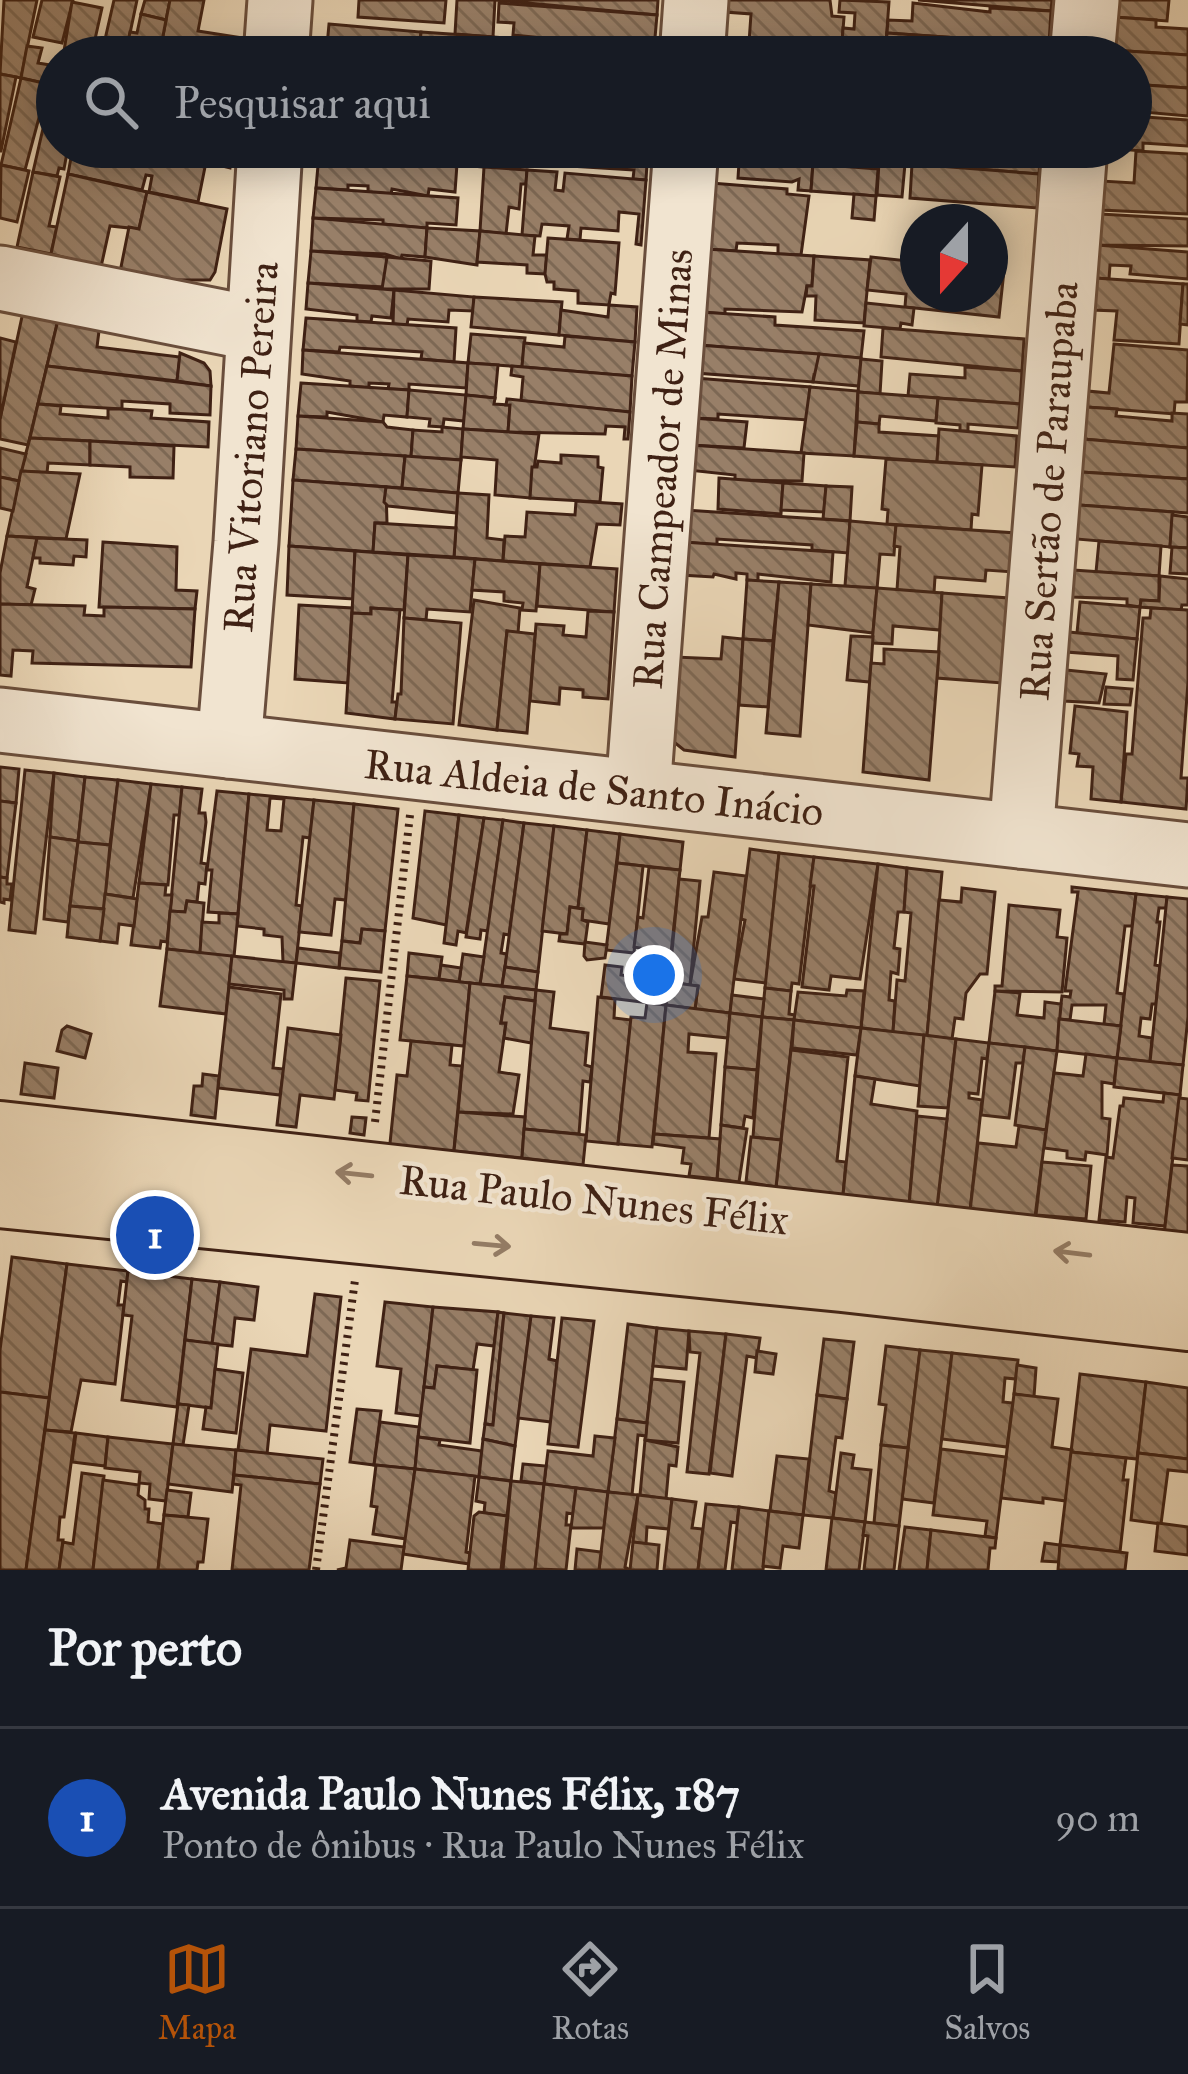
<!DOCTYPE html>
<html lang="pt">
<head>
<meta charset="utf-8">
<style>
  body { margin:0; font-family:"IM FELL Great Primer",serif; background:#20242c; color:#f1f3f6 }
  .compass { position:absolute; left:900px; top:204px; width:108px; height:108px; border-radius:50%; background:#171b24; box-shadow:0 6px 30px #0003; rotate:201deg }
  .you { position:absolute; left:654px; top:975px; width:42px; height:42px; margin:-30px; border:9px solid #fff; border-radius:50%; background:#1a73e8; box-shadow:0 0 0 18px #1a73e833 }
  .badge { display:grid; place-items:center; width:78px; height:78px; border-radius:50%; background:#b45309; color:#fff; font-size:39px; font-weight:700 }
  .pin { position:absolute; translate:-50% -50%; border:6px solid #fff; box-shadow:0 3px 12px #0006 }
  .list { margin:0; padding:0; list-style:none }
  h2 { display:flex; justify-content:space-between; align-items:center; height:156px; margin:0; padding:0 48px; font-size:51px }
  h2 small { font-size:39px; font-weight:400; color:#9ea1a6 }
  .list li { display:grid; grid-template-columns:78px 1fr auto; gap:36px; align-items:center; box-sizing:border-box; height:180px; padding:0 48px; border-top:3px solid #363941 }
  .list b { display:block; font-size:45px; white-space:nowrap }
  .list p { margin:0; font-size:39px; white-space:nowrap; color:#9ea1a6 }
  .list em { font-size:39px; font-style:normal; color:#9ea1a6 }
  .icon { flex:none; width:66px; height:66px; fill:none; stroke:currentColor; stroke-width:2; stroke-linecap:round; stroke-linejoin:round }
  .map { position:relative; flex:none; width:1188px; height:1570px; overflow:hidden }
  .search { position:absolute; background:#171b24; box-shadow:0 6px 30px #0003; left:36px; right:36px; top:36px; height:132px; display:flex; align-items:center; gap:30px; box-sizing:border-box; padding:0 42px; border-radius:66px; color:#9ea1a6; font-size:45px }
  .sheet { height:336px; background:#171b24 }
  nav { display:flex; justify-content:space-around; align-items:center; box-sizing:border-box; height:168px; border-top:3px solid #363941; background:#171b24; font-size:33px; color:#9ea1a6 }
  nav a { display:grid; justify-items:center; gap:6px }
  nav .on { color:#b45309 }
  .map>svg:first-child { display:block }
</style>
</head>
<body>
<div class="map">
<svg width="1188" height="1570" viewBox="0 0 1188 1570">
  <defs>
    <pattern id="building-back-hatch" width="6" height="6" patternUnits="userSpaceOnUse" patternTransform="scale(3)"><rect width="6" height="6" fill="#987f68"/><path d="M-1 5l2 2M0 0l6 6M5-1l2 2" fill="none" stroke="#7d6854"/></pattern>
  </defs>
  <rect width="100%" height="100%" fill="#ead6b6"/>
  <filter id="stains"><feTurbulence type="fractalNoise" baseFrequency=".00167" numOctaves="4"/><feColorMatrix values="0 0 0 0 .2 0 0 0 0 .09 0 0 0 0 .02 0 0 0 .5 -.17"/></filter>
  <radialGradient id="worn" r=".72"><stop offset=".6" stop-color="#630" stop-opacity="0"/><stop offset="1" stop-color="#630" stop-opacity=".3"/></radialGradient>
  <!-- building -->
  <g fill="url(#building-back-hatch)" stroke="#3f2114" stroke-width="3" fill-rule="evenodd">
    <polygon points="4,0 37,0 21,78 0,74"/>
    <polygon points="42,0 73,0 62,43 33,37"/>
    <polygon points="114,0 137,0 125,57 101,57"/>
    <polygon points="145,0 170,0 166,20 141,14"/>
    <polygon points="170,0 204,0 198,31 249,39 245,57 209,57 161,46"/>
    <polygon points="359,0 446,0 444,23 358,17"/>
    <polygon points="457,0 495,0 493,37 455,34"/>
    <polygon points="495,0 658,0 657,15"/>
    <polygon points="726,0 830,0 832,16 844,17 842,43 823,46 822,57 748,57 751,14 725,12"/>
    <polygon points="840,0 889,2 885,57 831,57 832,42 842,43 843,28 854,29 855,13 839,12"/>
    <polygon points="918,0 1052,0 1051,11"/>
    <polygon points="1115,0 1169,0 1167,21 1114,17"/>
    <polygon points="72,2 102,8 91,57 63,57"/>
    <polygon points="499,3 657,15 654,49 513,35 514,23 498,22"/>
    <polygon points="913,3 990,12 990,8 1051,11 1049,44 887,33 888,20 912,21"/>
    <polygon points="141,14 166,20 159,57 136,55 137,50 127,47 130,32 137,33"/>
    <polygon points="1114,17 1156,20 1156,27 1188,29 1188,55 1111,50"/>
    <polygon points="329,24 421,32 419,57 326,57"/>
    <polygon points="421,32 493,37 491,57 419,57"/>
    <polygon points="887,33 957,38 955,57 885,57"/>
    <polygon points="493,37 580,43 579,57 491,57"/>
    <polygon points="957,38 1049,44 1048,57 955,57"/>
    <polygon points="27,46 42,48 38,63 50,65 47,77 55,78 53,85 21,78"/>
    <polygon points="161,46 209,57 159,57"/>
    <polygon points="1111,50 1188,55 1188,88 1131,84 1131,57 1111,57"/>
    <polygon points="0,74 16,77 1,151 0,151"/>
    <polygon points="21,78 48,84 25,170 1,165"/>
    <polygon points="1131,84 1188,88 1188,116 1144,112 1143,117 1131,116"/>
    <polygon points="53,85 57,86 57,147 68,147 64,169 59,168 57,176 33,172"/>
    <polygon points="1131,116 1188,120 1188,146 1143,143 1143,151 1104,148 1131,147"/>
    <polygon points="73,147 233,147 230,168 206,162 198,202 149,192 152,176 146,175 142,190 68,174"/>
    <polygon points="319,147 418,147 417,161 319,154"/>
    <polygon points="418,147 485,147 484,167 417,161"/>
    <polygon points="524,147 648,147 646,180 633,179 634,170 522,163"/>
    <polygon points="740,147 814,147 811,191 798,190 799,179 792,182 738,178"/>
    <polygon points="814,147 880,147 879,157 814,153"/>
    <polygon points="880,147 928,147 926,165 879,162"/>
    <polygon points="953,147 1041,147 1039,174 952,167"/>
    <polygon points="1136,151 1188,154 1188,214 1100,210 1102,181 1134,183"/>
    <polygon points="319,154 457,164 455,192 429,189 428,196 392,189 391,194 368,192 368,186 348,185 348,190 316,188"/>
    <polygon points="879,162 905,164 902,197 877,195"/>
    <polygon points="813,164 878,169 876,196 811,191"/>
    <polygon points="912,164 1039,174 1037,208 910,198"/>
    <polygon points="1,165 29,171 17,222 0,218"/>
    <polygon points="484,167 527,170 526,184 521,184 519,209 509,207 506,234 480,231"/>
    <polygon points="527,170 557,172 555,190 563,191 565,173 646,180 641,245 636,244 639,214 619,212 618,231 581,228 580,240 567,239 569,226 542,224 540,236 522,235"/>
    <polygon points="33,172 60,177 49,226 57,227 51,254 17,247"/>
    <polygon points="68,174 147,192 139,229 110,226 101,267 51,254"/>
    <polygon points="711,183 787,189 787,194 809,196 801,255 778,254 778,245 737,243 736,251 706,249"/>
    <polygon points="316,188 458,198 456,225 427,223 427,228 383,224 383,220 313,218"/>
    <polygon points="147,192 227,209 215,272 210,280 173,280 120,272 129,227 139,229"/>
    <polygon points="854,194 876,196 874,220 852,218"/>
    <polygon points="1100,214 1188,219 1188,246 1097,245"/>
    <polygon points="313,218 427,228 425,257 402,255 401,259 385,254 311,251"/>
    <polygon points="427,228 480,231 477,265 425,257"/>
    <polygon points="480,231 535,236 533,255 547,255 545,274 527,273 527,265 477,262"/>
    <polygon points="548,238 619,243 615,294 611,293 609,305 578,303 578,291 554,289 554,282 547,282 545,274"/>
    <polygon points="1097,245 1188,252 1188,279 1130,274 1131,266 1110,265 1109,279 1095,278"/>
    <polygon points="706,249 814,256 812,286 807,286 802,312 725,309 725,314 701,312"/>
    <polygon points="311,251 387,257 385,287 308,283"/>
    <polygon points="814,256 870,260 864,323 815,320 816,296 806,296 807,286 812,286"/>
    <polygon points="387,257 431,261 429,289 382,289"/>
    <polygon points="871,257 918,262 918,294 990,294 990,270 1004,271 999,317 905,307 906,294 867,290"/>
    <polygon points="1095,278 1183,284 1179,344 1114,340 1117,311 1092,310"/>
    <polygon points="308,283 394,290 391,318 372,316 371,322 357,321 357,315 306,309"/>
    <polygon points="1183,284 1188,284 1188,325 1180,324"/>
    <polygon points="394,290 474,297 473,311 449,310 448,322 408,319 407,325 393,324"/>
    <polygon points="474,297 562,302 559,335 471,327"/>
    <polygon points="866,303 914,308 912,325 901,323 900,329 864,326"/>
    <polygon points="609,305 637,307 635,342 559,335 561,310 608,317"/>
    <polygon points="23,312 58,320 28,445 0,439 0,419"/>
    <polygon points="701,312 775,317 775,325 864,331 861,358 698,345"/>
    <polygon points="306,318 456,328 454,362 421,359 422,352 340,347 339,352 303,350"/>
    <polygon points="58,320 99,331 97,347 180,357 177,381 47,366"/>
    <polygon points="883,328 1024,339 1022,371 881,357"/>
    <polygon points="471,334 525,338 522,367 468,363"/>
    <polygon points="565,336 635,342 632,376 522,367 524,343 564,347"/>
    <polygon points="0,338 16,342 0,419"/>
    <polygon points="1114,344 1188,350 1187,402 1175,402 1174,414 1086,407 1087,391 1109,393"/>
    <polygon points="698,345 819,354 817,376 814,375 813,382 696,373"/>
    <polygon points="303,350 468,363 466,388 409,384 409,390 388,389 389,384 369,383 369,388 350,386 350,381 302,374"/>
    <polygon points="180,353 204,363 210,371 211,386 177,381"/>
    <polygon points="819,354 861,358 859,386 813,382"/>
    <polygon points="861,359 882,361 880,394 858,392"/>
    <polygon points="468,363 498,365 495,398 466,395"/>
    <polygon points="47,366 211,386 210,415 170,413 170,404 122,401 122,409 38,404"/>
    <polygon points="512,366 632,376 630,412 521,401 523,377 511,375"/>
    <polygon points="965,367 1022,371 1020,404 908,396 910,374 965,378"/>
    <polygon points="695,378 810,387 808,420 718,414 718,419 692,418"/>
    <polygon points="301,383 409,390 407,417 384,415 383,422 327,412 327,417 298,416"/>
    <polygon points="810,387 858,391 854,456 801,453"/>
    <polygon points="409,390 466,395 464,421 444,419 443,427 429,426 430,419 407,417"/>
    <polygon points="858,392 938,398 936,421 880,416 879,424 857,422"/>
    <polygon points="466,395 495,398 494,404 510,405 508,432 463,429"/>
    <polygon points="938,398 1020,404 1018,428 968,424 968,431 960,431 960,425 936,423"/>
    <polygon points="507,399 630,412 628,439 624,439 625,427 606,426 605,434 508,432 510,405 506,405"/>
    <polygon points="38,404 61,406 60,414 108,418 108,409 122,409 152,411 151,418 209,422 208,447 30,438"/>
    <polygon points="1086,407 1117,409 1116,416 1172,421 1172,413 1188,414 1188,448 1083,439"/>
    <polygon points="298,416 383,422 387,427 413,430 411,457 296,449"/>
    <polygon points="692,418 747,422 744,448 690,445"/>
    <polygon points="857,422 879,424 879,432 939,436 937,462 854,456"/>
    <polygon points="442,427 463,429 461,460 411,457 413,430 442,432"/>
    <polygon points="463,429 539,434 530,498 495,495 497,460 461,457"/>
    <polygon points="939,429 1017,436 1015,467 937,462"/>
    <polygon points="30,438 90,441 90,465 48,463 47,473 21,471"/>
    <polygon points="1083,439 1188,448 1188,479 1081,472"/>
    <polygon points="90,441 174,446 173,478 130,477 130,467 90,465"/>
    <polygon points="690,445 804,453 802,481 735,480 735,475 688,470"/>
    <polygon points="0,448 26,454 19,481 0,477"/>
    <polygon points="296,449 405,456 402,488 293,480"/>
    <polygon points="561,455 598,457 598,467 603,468 600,502 530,498 532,467 537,467 538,461 561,463"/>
    <polygon points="405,456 461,460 458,493 402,488"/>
    <polygon points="886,459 982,465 978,515 972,514 971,530 887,524 888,510 882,509"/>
    <polygon points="21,471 80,474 66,539 7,536"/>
    <polygon points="1081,472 1188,479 1188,513 1079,505"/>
    <polygon points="0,477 19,481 13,511 0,508"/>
    <polygon points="719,478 783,483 781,514 718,509"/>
    <polygon points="293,480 386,487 387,523 375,523 373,552 289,546"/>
    <polygon points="783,483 826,486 824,512 781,510"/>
    <polygon points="826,486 852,487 850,521 823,519"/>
    <polygon points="386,487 458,493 457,513 388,506 384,502"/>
    <polygon points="458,493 489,495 487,538 504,540 503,561 454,557"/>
    <polygon points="576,501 622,504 620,525 597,524 590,567 503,561 505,536 525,537 527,512 575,515"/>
    <polygon points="1079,505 1173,512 1170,547 1076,539"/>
    <polygon points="685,510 850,521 848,553 812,550 812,545 717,539 717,545 683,542"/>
    <polygon points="1172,515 1188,517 1188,548 1170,547"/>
    <polygon points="850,521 896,525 894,555 880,554 877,589 845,586"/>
    <polygon points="375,523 456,528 454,557 373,552"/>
    <polygon points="896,525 1016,533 1013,572 986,570 985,581 935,577 934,593 897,590 900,547 894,546"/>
    <polygon points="7,536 37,538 27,587 35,589 31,605 0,604 0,573"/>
    <polygon points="37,538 87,540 86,557 74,556 73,565 40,563 40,558 33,558"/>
    <polygon points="1099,541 1161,546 1159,576 1096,572"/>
    <polygon points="103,542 177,547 176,590 197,591 195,609 99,607"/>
    <polygon points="683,542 833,552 831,582 758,574 758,581 747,580 747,574 736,573 736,579 714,574 713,577 681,575"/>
    <polygon points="289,546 355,551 353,599 287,595"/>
    <polygon points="1172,547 1188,548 1188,574 1170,573"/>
    <polygon points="355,551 408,555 404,610 371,608 371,614 352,613"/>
    <polygon points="408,555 475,559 470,612 427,609 426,620 404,618"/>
    <polygon points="475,559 540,564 536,611 522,610 523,603 504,601 504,592 472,590"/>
    <polygon points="540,564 617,569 614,612 537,606"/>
    <polygon points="1073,570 1159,576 1159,601 1141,600 1140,607 1127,605 1127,599 1072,597"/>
    <polygon points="1160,576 1188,579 1188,605 1182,605 1181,610 1140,607 1141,600 1159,601"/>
    <polygon points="747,580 779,582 773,641 743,639"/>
    <polygon points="779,582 811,584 800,736 766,733"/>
    <polygon points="811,584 877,588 873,633 808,625"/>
    <polygon points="877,588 942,593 940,630 893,626 892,644 872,643"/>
    <polygon points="942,593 1008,598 1002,683 937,678"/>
    <polygon points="474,600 520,608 518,633 507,631 497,730 459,725"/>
    <polygon points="1080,602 1140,607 1137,639 1077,633"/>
    <polygon points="0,604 85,606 84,615 104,616 104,607 195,609 191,667 32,663 33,651 13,650 11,676 0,675"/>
    <polygon points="299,605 352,608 348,683 295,679"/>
    <polygon points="371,608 400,610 392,702 397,702 395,719 346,713 352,613 371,614"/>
    <polygon points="1151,608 1188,610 1188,682 1181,778 1188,778 1186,809 1121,802 1126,754 1132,754 1143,618 1150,618"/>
    <polygon points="588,611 614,612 608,699 583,697 583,690 560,688 559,704 530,701 536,624 564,626 563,635 586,637"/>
    <polygon points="404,618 461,623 453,724 395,719 398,694 401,694"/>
    <polygon points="507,631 535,634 527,733 497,730"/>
    <polygon points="1069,632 1137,639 1133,680 1117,679 1118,656 1067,652"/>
    <polygon points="851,636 873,637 870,682 847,680"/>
    <polygon points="723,637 743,639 735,757 684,750 669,738 675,657 721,659"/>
    <polygon points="743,639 773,641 768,707 739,705"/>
    <polygon points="884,649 939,652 929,780 863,772 871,663 884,664"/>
    <polygon points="1066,670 1106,674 1099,703 1064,701"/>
    <polygon points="1106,687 1132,689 1130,705 1104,704"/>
    <polygon points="1075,706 1127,712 1121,802 1091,799 1093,767 1077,766 1079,754 1070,753"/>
    <polygon points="0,767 19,769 16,803 0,801"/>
    <polygon points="25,770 54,773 35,933 9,930"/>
    <polygon points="54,773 85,777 78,841 50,837"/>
    <polygon points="85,777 118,780 110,845 78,842"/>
    <polygon points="118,780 151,784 133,898 105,894"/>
    <polygon points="151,784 182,787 180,815 174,815 168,885 139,883"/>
    <polygon points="182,787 202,789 199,813 205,813 206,822 201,863 207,864 205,884 199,883 197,902 187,901 185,912 170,911"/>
    <polygon points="217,791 249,794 238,914 208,912 212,870 207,870"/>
    <path d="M249 794 314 800 310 838 303 837 296 905 302 906 296 963 283 962 282 937 264 935V929L237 926ZM270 798 284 799 281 831 267 830Z"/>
    <polygon points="314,800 354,804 346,900 335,899 331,935 299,932"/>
    <polygon points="0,801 16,803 7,878 0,877"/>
    <polygon points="354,804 398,809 385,931 362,929 360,943 342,941"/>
    <polygon points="425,811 459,815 446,925 413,918"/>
    <polygon points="459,815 484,818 466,933 458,931 456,945 444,943"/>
    <polygon points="484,818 503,820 488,931 481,930 480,939 466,937"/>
    <polygon points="503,820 524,823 509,935 504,934 501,953 507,954 502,986 480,984"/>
    <polygon points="524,823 554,826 538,972 505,967"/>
    <polygon points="554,826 587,830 578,908 570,907 567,934 542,931"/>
    <polygon points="587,830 620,834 609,924 582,920 583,909 578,908"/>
    <polygon points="620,834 683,842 680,870 617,863"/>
    <polygon points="50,837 78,841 68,922 44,919"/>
    <polygon points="78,842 110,845 104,909 70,906"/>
    <polygon points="750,849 779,853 766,983 734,979 745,920 741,919"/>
    <polygon points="779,853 814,857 799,984 792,983 791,991 765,988"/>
    <polygon points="814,857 878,864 860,979 831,976 829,990 802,987 814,886 810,886"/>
    <polygon points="617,863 643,866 634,953 606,950"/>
    <polygon points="878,864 907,868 904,912 898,912 894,948 900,949 898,974 891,972 889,1000 895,1001 893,1032 861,1028"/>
    <polygon points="649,867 680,870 668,981 641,978 640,948 634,947 638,917 643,918"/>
    <polygon points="907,868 942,872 927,1036 893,1032 897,980 905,981 911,913 904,912"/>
    <polygon points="714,872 746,876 730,1013 695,1009 698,986 690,985 702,917 708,917"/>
    <polygon points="0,877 7,878 7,884 12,884 10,900 4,899 4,903 0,902"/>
    <polygon points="679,879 700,881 690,985 669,982"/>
    <polygon points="139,883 166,885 165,895 172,895 167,942 161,941 160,948 131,945"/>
    <polygon points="1072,887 1136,894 1132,926 1125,926 1117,993 1124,994 1121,1026 1104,1024 1106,1005 1072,1005 1070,1020 1059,1019 1062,996 1070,997 1071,991 1065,991 1078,892 1072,892"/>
    <polygon points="962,888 995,892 987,974 980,974 966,993 963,1019 955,1018 952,1039 927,1036 939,900 961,902"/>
    <polygon points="105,894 137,899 134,926 119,924 117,943 100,941"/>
    <polygon points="1136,894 1167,897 1166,908 1159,908 1157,922 1160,922 1155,965 1160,966 1156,1004 1152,1004 1150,1019 1141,1018 1139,1036 1152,1038 1150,1062 1117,1058"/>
    <polygon points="1167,897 1188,899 1188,1017 1183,1065 1150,1062"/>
    <polygon points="187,901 204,903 200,953 167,949 170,911 185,912"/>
    <polygon points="1009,905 1060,910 1057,937 1067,938 1062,992 995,991 995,986 1002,986"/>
    <polygon points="70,906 104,909 100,941 67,937"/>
    <polygon points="570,907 583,909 582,920 588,922 585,944 559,941 560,934 567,934"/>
    <polygon points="219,913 238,914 234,957 200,953 202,922 219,923"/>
    <polygon points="362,929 385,931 381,972 339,968 342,941 360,943"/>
    <polygon points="585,942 607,945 605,958 587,960 584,956"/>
    <polygon points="298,948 340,953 339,968 296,963"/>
    <polygon points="167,949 232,956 226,1014 160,1006"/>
    <polygon points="409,953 442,957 439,979 407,976"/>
    <polygon points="463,954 484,957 480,984 459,982"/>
    <polygon points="232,956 296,963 292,999 284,999 284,990 229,984"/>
    <polygon points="441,965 461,968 459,982 439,979"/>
    <polygon points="605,965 622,967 621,975 668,981 666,1005 601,997"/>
    <polygon points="505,967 538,972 536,990 502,986"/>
    <polygon points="407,976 470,983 464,1046 400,1040"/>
    <polygon points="346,978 380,981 368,1101 356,1100 357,1093 335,1090"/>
    <polygon points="669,982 698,986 695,1009 666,1005"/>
    <polygon points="470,983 536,990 535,1001 505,997 501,1023 506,1023 499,1072 519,1075 513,1114 458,1112"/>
    <polygon points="229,987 281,994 273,1068 284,1069 280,1095 218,1088"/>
    <polygon points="765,988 791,991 789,1014 795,1015 794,1020 762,1017"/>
    <polygon points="536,990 554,992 550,1028 588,1033 585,1065 592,1067 590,1082 583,1081 579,1134 524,1129"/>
    <polygon points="847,990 864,991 861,1028 794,1020 798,992 846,996"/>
    <polygon points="995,991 1020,993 1017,1015 1044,1018 1045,1002 1061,1004 1057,1051 989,1043"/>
    <polygon points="732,995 764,999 762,1017 730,1013"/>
    <polygon points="505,997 535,1001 531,1043 504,1038 506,1023 501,1023"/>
    <polygon points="598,997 615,999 614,1018 631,1020 618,1144 586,1141"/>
    <polygon points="647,1003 666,1005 652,1147 618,1144 631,1017 645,1018"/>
    <polygon points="666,1005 730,1013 728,1038 689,1034 688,1052 716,1054 709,1138 654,1134"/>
    <polygon points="730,1013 762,1017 757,1070 725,1067"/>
    <polygon points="762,1017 794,1020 781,1140 753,1137"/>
    <polygon points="1059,1019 1121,1026 1117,1058 1057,1051"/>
    <polygon points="794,1020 861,1028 857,1055 792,1048"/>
    <polygon points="67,1026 91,1034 85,1058 57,1051 62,1030"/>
    <polygon points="288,1028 341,1035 334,1099 300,1095 296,1127 277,1125"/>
    <polygon points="861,1028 924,1035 920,1086 855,1076"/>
    <polygon points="924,1035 956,1039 948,1108 918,1106"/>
    <polygon points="956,1039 989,1043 987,1059 982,1058 978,1094 969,1093 969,1098 982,1100 970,1211 937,1207"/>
    <polygon points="411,1041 452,1045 450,1065 462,1066 453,1160 389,1153 397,1075 407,1076"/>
    <polygon points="989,1043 1025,1047 1023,1063 1016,1063 1009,1118 981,1115"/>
    <polygon points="1025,1047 1057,1051 1046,1130 1015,1125"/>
    <polygon points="791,1050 848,1057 837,1161 846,1162 843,1195 776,1187"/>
    <polygon points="1086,1054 1117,1058 1114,1084 1102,1082 1102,1118 1110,1119 1107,1155 1086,1152 1085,1160 1067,1158 1067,1151 1044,1148 1054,1073 1083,1076"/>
    <polygon points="1117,1058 1183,1065 1180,1095 1114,1087"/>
    <polygon points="25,1063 58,1068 54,1098 21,1094"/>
    <polygon points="725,1067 757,1070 753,1118 745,1116 743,1128 721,1125"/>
    <polygon points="203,1074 219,1076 215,1118 191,1115 194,1086 202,1086"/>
    <polygon points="855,1076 875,1079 871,1104 917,1111 909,1205 843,1195"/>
    <polygon points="1164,1093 1180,1095 1165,1226 1133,1223 1135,1198 1127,1197 1125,1222 1099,1220 1106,1157 1113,1158 1120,1106 1123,1106 1124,1098 1163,1102"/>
    <polygon points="1179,1098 1188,1099 1188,1160 1172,1158"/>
    <polygon points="458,1112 525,1117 522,1158 454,1151"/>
    <polygon points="917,1116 947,1119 937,1207 909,1205"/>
    <polygon points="352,1117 366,1118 364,1135 350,1133"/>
    <polygon points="721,1125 747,1129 739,1182 717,1179"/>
    <polygon points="1019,1126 1046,1130 1035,1217 970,1211 978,1143 1016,1147"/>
    <polygon points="524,1129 586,1135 583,1165 522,1158"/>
    <polygon points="654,1134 720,1139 717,1179 689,1176 691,1164 682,1163 684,1148 653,1144"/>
    <polygon points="751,1137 781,1140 776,1187 746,1182"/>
    <polygon points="1042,1162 1091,1166 1086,1219 1036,1215"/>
    <polygon points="1172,1165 1188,1166 1188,1238 1164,1235"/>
    <polygon points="12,1257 67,1264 49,1398 0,1392 0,1350"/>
    <polygon points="67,1264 128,1271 127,1282 121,1281 118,1305 124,1305 115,1384 81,1380 71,1432 45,1430"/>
    <polygon points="128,1271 192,1279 177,1407 122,1400 132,1316 123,1315"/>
    <polygon points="192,1279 220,1282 212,1344 185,1340"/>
    <polygon points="220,1282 258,1287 254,1320 235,1318 232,1346 212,1344"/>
    <polygon points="315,1294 341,1297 326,1431 270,1425 267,1454 238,1450 251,1349 307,1356"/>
    <polygon points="385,1302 433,1307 421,1416 396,1413 401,1369 377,1366"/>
    <polygon points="433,1307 498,1312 494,1346 477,1344 473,1370 437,1366 434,1388 424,1387"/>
    <polygon points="498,1312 504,1313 493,1425 485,1424"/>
    <polygon points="504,1313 531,1316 515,1446 483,1439 485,1424 493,1425"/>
    <polygon points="531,1316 554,1318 549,1359 557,1361 551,1422 518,1418"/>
    <polygon points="562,1318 594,1321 578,1447 548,1444"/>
    <polygon points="628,1324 657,1328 647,1423 617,1419"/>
    <polygon points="657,1328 689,1331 686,1369 653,1366"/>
    <polygon points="689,1331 726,1334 709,1474 687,1472 700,1353 690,1352"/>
    <polygon points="726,1334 760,1338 757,1358 747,1356 732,1476 710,1473"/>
    <polygon points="824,1339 854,1342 847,1399 817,1395"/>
    <polygon points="185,1340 218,1344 211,1408 178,1404"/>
    <polygon points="886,1346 920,1350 908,1448 881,1445 886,1405 879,1404"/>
    <polygon points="920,1350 952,1353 934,1503 902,1499"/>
    <polygon points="757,1351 776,1354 773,1374 755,1372"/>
    <polygon points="952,1353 1018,1360 1016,1379 1005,1378 1003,1402 1013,1403 1007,1447 942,1439"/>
    <polygon points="1017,1365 1036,1368 1034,1397 1014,1394"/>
    <polygon points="437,1366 477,1370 470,1443 418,1437 424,1387 434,1388"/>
    <polygon points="215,1369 243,1373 236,1433 203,1429 206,1407 211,1408"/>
    <polygon points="1080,1374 1146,1382 1137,1459 1071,1452"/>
    <polygon points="652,1379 684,1382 678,1443 645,1440"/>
    <polygon points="1146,1382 1188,1388 1188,1459 1138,1453"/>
    <polygon points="0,1392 49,1398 26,1570 0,1570"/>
    <polygon points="1014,1394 1058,1399 1052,1447 1072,1450 1066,1501 1043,1498 1043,1503 1001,1498"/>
    <polygon points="817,1395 847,1399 842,1438 836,1437 829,1491 836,1493 833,1518 803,1515"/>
    <polygon points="178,1404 189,1405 183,1445 173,1444"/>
    <polygon points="357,1409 381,1411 374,1465 350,1462"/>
    <polygon points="617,1419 647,1423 646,1436 638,1435 632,1495 608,1492"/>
    <polygon points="380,1422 419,1427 415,1469 374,1465"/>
    <polygon points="45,1430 75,1433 64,1517 60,1517 58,1540 63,1540 59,1570 26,1570"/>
    <polygon points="76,1433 108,1437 105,1466 72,1462"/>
    <polygon points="595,1436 615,1438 608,1492 544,1484 548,1451 593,1456"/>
    <polygon points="108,1437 173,1444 166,1501 149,1499 150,1484 139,1483 140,1472 105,1468"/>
    <polygon points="418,1437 440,1440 439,1445 482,1451 479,1477 415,1469"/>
    <polygon points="483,1439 515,1446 511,1481 479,1477"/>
    <polygon points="645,1440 678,1447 676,1466 669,1465 666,1499 640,1495"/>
    <polygon points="173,1444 236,1450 232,1492 168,1484"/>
    <polygon points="881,1445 908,1448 899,1526 874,1523"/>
    <polygon points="941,1449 1006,1457 996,1538 985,1536 987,1521 933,1515"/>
    <polygon points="236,1450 323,1459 320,1484 234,1475"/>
    <polygon points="1071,1452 1126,1458 1123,1480 1128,1480 1120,1552 1060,1545"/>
    <polygon points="841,1453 854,1455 852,1468 871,1470 865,1522 833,1518"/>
    <polygon points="1138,1453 1188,1459 1188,1472 1168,1470 1161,1524 1131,1520"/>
    <polygon points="777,1456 809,1459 803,1515 770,1511"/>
    <polygon points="523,1464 546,1466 544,1484 521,1481"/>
    <polygon points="376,1465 415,1469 406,1539 373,1534 377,1507 371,1506"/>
    <polygon points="415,1469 475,1476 466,1552 470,1553 469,1564 403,1554"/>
    <polygon points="82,1473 104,1476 93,1570 59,1570 63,1542 73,1544"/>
    <polygon points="234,1475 320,1484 309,1570 232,1570 241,1485 233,1484"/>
    <polygon points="479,1477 511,1481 507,1516 484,1513 485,1503 476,1501"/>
    <polygon points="103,1480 139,1485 138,1495 145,1500 145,1509 149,1509 148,1522 163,1524 158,1570 93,1570"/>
    <polygon points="511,1481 544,1484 535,1570 503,1570"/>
    <polygon points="544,1484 576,1488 573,1514 567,1513 566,1525 571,1525 566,1570 535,1569"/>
    <polygon points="576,1488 608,1492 604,1528 571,1528"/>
    <polygon points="167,1490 191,1493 188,1517 164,1515"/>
    <polygon points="608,1492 638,1495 625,1567 630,1570 599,1570"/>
    <polygon points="638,1495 672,1499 669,1529 647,1527 646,1544 633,1542"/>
    <polygon points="672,1499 696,1502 692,1528 703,1529 698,1570 664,1570"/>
    <polygon points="706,1504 739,1507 737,1523 731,1522 725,1570 698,1570"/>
    <polygon points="739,1507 769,1511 763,1570 732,1570"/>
    <polygon points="769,1511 803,1515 799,1548 783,1546 780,1568 763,1566"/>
    <polygon points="479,1512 507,1516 501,1570 468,1570 474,1516"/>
    <polygon points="164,1515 208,1519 203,1562 198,1562 197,1570 158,1570"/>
    <polygon points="832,1518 865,1522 859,1570 826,1570"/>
    <polygon points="865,1522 899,1526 894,1570 864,1570 868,1536 863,1535"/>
    <polygon points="1158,1523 1188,1527 1188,1555 1155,1551"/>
    <polygon points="905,1527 931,1530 927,1570 899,1570"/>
    <polygon points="931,1530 996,1538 995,1548 990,1548 988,1570 927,1570"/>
    <polygon points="350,1540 404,1547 401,1570 337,1570 346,1568"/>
    <polygon points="633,1542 659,1545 657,1570 630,1570"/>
    <polygon points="1045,1543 1060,1545 1059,1562 1042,1561"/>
    <polygon points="1060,1545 1127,1553 1125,1570 1058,1570"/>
    <polygon points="577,1549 601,1552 599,1570 575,1570"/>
  </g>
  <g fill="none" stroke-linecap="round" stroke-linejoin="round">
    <defs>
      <g id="minor">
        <polyline points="276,57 280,0"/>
        <polyline points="692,57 696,0"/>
        <polyline points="1082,57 1087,0"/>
        <polyline points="0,278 257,329"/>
        <polyline points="0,720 1188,855"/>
        <polyline points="229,746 246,542 270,147"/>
        <polyline points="638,792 686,147"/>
        <polyline points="1021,836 1075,147"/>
      </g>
      <g id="major">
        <polyline points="0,1135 1188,1267"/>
        <polyline points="0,1194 842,1278 1188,1317"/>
      </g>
    </defs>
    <!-- minor casing -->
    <use href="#minor" stroke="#6a4e3c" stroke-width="69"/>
    <!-- major casing -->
    <use href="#major" stroke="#3f2114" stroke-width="72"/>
    <!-- path -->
    <g stroke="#3f2114" stroke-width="8" stroke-dasharray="3 6" stroke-linecap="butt">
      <polyline points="375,1122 410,815"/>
      <polyline points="316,1570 355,1280"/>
    </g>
    <!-- minor -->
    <use href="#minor" stroke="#f1e4d0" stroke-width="63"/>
    <!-- major -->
    <use href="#major" stroke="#ead6b6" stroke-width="66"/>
  </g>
  <!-- one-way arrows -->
  <defs><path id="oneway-shaft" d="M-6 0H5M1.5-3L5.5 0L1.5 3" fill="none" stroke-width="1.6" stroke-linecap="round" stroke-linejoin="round" transform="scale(3)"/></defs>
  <g stroke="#947c65">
    <use href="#oneway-shaft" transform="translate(354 1174) rotate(-174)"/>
    <use href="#oneway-shaft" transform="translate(492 1245) rotate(5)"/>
    <use href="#oneway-shaft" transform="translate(1072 1253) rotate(-173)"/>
  </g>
  <g text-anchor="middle" stroke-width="9" stroke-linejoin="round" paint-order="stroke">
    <!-- street labels -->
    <g font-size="42" fill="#3f2114" stroke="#f1e4d0">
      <text transform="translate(250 447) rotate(-86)" y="15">Rua Vitoriano Pereira</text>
      <text transform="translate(662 469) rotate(-86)" y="15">Rua Campeador de Minas</text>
      <text transform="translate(1048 491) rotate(-86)" y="15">Rua Sertão de Paraupaba</text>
      <text transform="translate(594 787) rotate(6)" y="15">Rua Aldeia de Santo Inácio</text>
      <text transform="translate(594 1199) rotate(6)" y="15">Rua Paulo Nunes Félix</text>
    </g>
  </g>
  <rect width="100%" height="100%" filter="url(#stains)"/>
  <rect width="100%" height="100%" fill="url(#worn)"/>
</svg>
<svg class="compass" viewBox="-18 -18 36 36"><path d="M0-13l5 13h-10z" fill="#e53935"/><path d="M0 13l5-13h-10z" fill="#9ea1a6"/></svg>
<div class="you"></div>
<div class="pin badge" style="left:155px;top:1235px;background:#1a4fb4">1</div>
<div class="search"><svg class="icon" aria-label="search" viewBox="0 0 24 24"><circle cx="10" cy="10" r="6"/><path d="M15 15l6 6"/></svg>Pesquisar aqui</div>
</div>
<section class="sheet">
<h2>Por perto<small></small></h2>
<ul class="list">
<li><span class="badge" style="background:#1a4fb4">1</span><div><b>Avenida Paulo Nunes Félix, 187</b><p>Ponto de ônibus · Rua Paulo Nunes Félix</p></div><em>90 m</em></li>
</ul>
</section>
<nav>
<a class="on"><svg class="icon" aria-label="map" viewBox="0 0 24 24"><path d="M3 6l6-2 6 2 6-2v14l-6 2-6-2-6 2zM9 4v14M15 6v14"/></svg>Mapa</a>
<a><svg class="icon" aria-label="directions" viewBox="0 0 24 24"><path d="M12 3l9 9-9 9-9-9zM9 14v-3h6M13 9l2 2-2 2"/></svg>Rotas</a>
<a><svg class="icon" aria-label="saved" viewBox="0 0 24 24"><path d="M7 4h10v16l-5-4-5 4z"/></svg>Salvos</a>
</nav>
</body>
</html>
